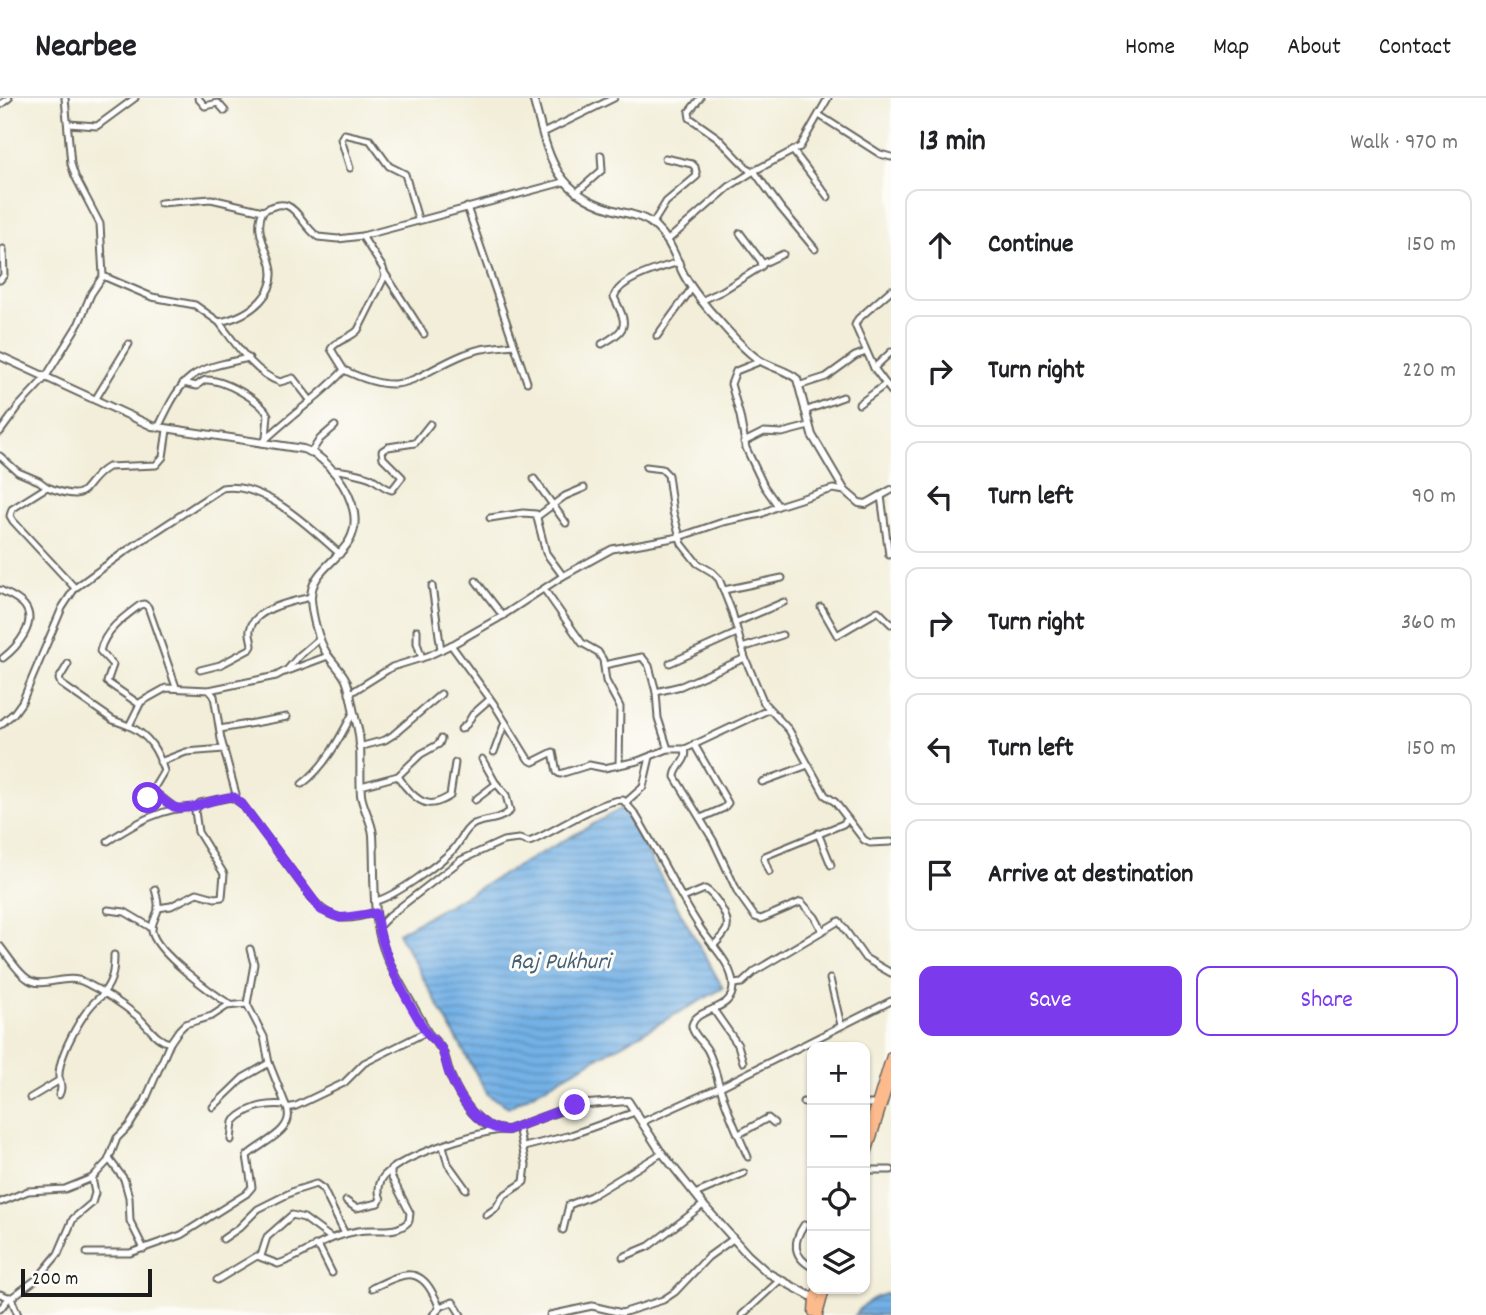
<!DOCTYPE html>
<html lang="en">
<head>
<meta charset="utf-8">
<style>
  body { margin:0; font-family:Dekko,sans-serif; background:#f6f6f6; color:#202124 }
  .controls { position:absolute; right:21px; bottom:21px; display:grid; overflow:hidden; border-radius:14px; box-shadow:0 2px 5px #0004 }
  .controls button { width:63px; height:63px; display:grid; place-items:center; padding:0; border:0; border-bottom:2px solid #e0e0e0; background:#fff; color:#202124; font:35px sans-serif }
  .scale { position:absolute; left:21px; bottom:18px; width:131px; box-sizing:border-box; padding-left:7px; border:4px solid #1c1c1c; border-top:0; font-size:19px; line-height:24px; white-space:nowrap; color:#1c1c1c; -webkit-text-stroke:5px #fdfcf7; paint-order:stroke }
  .stop { position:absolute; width:21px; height:21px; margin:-16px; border:5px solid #7c3aed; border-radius:50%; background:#fff }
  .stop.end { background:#7c3aed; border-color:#fff; box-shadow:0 2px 7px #0008 }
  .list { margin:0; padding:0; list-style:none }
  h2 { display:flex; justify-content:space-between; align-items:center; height:91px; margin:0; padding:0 28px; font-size:30px }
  h2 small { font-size:23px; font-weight:400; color:#757577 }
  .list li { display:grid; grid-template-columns:46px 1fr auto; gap:21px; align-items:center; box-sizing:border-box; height:112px; margin:0 14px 14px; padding:0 14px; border:2px solid #e0e0e0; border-radius:14px }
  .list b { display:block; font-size:26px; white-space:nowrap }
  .list em { font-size:23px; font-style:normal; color:#757577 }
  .actions { display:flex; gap:14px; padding:21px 28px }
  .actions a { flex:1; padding:16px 0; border:2px solid #7c3aed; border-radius:14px; text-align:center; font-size:24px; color:#7c3aed }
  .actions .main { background:#7c3aed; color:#fff }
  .icon { flex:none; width:38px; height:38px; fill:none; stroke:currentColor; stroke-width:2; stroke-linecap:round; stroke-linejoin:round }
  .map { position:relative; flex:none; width:891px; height:1217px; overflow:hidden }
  header { display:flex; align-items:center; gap:42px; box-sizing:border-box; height:98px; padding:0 35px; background:#fff; border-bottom:2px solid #e0e0e0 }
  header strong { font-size:33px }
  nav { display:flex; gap:38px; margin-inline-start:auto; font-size:24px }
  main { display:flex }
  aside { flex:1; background:#fff }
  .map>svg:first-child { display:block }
</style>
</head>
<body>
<header>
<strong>Nearbee</strong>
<nav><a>Home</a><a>Map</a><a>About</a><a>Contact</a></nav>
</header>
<main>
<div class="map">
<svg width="891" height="1217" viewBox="0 0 891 1217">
  <defs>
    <pattern id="water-rules" width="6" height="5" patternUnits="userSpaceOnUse" patternTransform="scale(1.75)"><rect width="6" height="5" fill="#73b1e6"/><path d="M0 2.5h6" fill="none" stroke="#5e8fba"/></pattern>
  </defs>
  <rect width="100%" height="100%" fill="#fdfcf7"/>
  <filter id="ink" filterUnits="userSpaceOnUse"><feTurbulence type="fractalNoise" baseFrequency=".0143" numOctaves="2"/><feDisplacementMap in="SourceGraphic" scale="14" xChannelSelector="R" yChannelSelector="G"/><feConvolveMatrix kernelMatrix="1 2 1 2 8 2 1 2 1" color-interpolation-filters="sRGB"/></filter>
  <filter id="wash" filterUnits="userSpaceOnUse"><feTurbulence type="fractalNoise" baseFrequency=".00686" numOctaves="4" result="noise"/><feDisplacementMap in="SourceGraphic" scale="28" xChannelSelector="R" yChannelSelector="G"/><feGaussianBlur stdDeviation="1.57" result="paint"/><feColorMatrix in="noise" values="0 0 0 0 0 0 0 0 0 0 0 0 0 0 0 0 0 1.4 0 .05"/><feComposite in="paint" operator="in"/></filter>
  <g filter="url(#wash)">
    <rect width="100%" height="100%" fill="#f2eed9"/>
    <!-- water -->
    <g fill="url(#water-rules)" stroke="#486681" stroke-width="2">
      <polygon points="622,710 723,890 509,1009 488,997 398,835"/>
      <path d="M891 1195V1217H855C865 1204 874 1198 891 1195Z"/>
    </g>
  </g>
  <g filter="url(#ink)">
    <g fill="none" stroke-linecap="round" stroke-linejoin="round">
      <defs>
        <g id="minor">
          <polyline points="198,0 205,8 218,5 225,13"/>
          <polyline points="700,0 689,14 690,20 717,39 751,74"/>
          <polyline points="0,7 9,0"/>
          <polyline points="819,17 880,56 891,59"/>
          <polyline points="68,26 97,28 135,0"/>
          <polyline points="543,35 614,0"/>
          <polyline points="793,53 828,99"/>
          <polyline points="350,70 341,41 344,36 370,42 389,68 405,76 418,121"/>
          <polyline points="754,73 780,109 815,151"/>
          <polyline points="576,95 602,72 601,57"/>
          <polyline points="160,105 211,101 263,113"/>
          <polyline points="467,109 527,284"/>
          <polyline points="653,125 666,104 697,78 695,69 692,66 665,60"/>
          <polyline points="669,141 730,88 754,73 800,49 828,0"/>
          <polyline points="762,166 783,156"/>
          <polyline points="384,174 424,236"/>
          <path d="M103 178 152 199 195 207 219 224C250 218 282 195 269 160 263 144 255 129 263 113 295 94 296 122 318 139L338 141 362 138 564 84"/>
          <polyline points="0,182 4,177 3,151"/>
          <polyline points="891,192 858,221 855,227 874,270 891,293"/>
          <polyline points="701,203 722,193 762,168 761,163 740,135"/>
          <path d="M219 224C235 245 255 276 280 284L293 280 311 303"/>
          <polyline points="657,238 692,190"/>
          <path d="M602 246C631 230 626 225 614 199 620 180 661 170 679 164"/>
          <polyline points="761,263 736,273 731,286 740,318 746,350 764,388 778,408"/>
          <polyline points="874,270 891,254"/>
          <path d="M344 272C406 302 411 278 465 256 481 249 498 249 514 247"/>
          <path d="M183 285 197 288C198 286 204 282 206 282 223 281 261 302 268 317L266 340"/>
          <polyline points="801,287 826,279 855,258 866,254"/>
          <polyline points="95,302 129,246"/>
          <polyline points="859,306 886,286"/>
          <polyline points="805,313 843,299"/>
          <path d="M158 330C184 275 190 272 249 260"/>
          <polyline points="0,334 19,308 45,280 79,225 91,196 103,178 100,126 75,78 71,66 65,0"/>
          <path d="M263 344C289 318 320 299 344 272L331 251C337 241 350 241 358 232L385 178 383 170 362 138"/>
          <polyline points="744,344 764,334 782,335 809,328"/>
          <polyline points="312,353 320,341 335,328"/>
          <polyline points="0,358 18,374 39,383 47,389"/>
          <polyline points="646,369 662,371 668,377 673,414 682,446 697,465 712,474 719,481 732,514 745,560 764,605 789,632 825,697 835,704 864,742 870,745 891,744"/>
          <path d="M331 372C339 371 364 377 371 380 379 384 383 390 392 392L402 379 383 360 382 353 388 349 415 345 430 326"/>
          <polyline points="534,381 566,425"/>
          <polyline points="881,398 889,457"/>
          <polyline points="538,418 565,398 584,390"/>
          <polyline points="490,420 523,415 536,416 546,455 563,478"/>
          <polyline points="476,483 503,518"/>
          <polyline points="432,488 441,552"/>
          <path d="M75 490 13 423 10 418 12 411 47 389C94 407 78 387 108 369L156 367 163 359 167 332"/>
          <polyline points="544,491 582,545 598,554 603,562 606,583 620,609 619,667 638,663 668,651"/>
          <path d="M0 492C8 496 18 500 24 507 39 525 16 550 3 560"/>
          <polyline points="724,492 782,480"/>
          <polyline points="821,509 837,537 878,513 891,526"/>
          <polyline points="735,525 784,504"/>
          <polyline points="417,532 417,545 422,560"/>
          <polyline points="451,547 494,606 528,661 533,664 553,654 557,674 560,676 589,667 604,670 619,667"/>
          <polyline points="742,550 782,537"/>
          <polyline points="670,565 737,535"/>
          <polyline points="68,566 59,581 61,586 113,622 129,628"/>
          <polyline points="604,567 642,559 649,568 656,594"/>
          <path d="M200 572 220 567 250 551 252 548C252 543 249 537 250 532 254 510 294 503 311 499"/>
          <polyline points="285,574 328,558"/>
          <polyline points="209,592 214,598 221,641 236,696 234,699"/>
          <polyline points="349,596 392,569 428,558 455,545 499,520 563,478 612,451 679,439 723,424 761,416 778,408 819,395 833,391 845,393"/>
          <path d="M139 606 107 584 113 567 100 553C105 532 124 519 140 507L144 506 148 509 176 589"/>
          <path d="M768 612 685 651C689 663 675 668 675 679L713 742 738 795 755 819 761 821 801 804 815 819 822 832"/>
          <path d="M0 627 14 615 22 604 62 510 75 490 123 455 222 390C264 383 310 430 340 456"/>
          <polyline points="220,631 287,619"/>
          <polyline points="461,631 467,626 473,616 490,601"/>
          <polyline points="694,646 728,705 724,710 701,720"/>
          <polyline points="359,649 385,642 393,637 441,596"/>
          <polyline points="685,651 668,651 658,620 656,594 681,588 745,560"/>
          <polyline points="494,654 505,624"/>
          <polyline points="160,664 186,654 224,651"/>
          <path d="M398 678C403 687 417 704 428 705 435 707 445 701 450 698L455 665"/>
          <polyline points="762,684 808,667"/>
          <path d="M302 686C325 669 340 640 353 615"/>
          <polyline points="361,688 398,678 421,656 439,646 441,641"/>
          <polyline points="152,692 175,710"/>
          <path d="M140 702 148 700 164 673C158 653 149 637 129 628L141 604 166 590 209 592 276 578 287 572 299 558 320 540"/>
          <polyline points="475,702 496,686"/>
          <polyline points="626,704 643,689 650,659"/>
          <polyline points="818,735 831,767"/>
          <path d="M108 743C136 725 162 709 196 709"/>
          <polyline points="769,774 764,761 765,758 843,726 848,721"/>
          <path d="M155 791C157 798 159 805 158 812 156 819 151 826 152 833 155 854 213 896 231 907"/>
          <path d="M683 800 705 791C714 796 730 819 727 830 725 836 718 843 713 848"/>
          <path d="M375 803C393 800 439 766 453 752 461 744 463 732 474 726 486 721 499 723 510 713L506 697 495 684 482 661"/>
          <path d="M158 810 171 808 197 795 215 800 222 799 224 776 198 734 195 713 200 705 231 699 242 706 314 803C332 824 349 823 375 814"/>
          <polyline points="108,812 125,814 152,830"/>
          <path d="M378 829 390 817 461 762 503 743 519 741 529 744C553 735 601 701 623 702L635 716C658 753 676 792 699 828 710 846 733 866 733 888 733 915 697 908 692 927 691 935 705 946 708 953 714 965 716 977 720 989 727 1013 738 1036 748 1059"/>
          <path d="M0 848C8 858 17 874 28 881 43 892 66 874 86 885 104 894 121 905 137 918 148 927 155 942 170 945"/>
          <polyline points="830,881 841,927"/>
          <polyline points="733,886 742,885 755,873 839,823 865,860 891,875"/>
          <path d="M103 895C113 883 114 872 114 857"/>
          <polyline points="247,906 254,866 250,851"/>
          <polyline points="713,911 738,947 743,964"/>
          <path d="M59 997C64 987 58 985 59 976 60 955 86 905 105 896"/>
          <polyline points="30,1000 60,982"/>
          <polyline points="803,1004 812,1004"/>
          <polyline points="865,1006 876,1006"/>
          <polyline points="213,1009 243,980 269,965"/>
          <polyline points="642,1024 720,989 891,903"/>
          <polyline points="739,1036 768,1020 774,1025"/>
          <path d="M231 1042 233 1024C247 1009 267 1005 286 1007"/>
          <polyline points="443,1048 448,1066 466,1091"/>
          <polyline points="524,1049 571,1037 635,1014"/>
          <polyline points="109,1061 124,1081 129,1099 130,1123 144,1151"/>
          <polyline points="865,1072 891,1072"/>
          <polyline points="695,1096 744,1075"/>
          <path d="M346 1103 356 1110 378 1105 381 1101C377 1093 379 1082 386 1076 406 1056 472 1036 500 1032"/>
          <polyline points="1,1104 28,1093 65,1091 92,1080 108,1063 117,1040 129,1028 145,1003 170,945 179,932 185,926 212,918 227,908 247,906 264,939 269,965 287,1010 296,1008 344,985 364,965 426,934"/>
          <polyline points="486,1117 496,1110 503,1098 524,1084 526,1067 518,1028"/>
          <path d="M804 1127C793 1143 792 1158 812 1169"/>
          <polyline points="563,1132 569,1107 591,1098 662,1055"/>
          <polyline points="223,1141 239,1130 258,1111 294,1093 316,1086 323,1091 345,1136"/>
          <polyline points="315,1147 320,1151 332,1175"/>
          <path d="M87 1155H130L181 1137 246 1096 252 1089 247 1058C260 1045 296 1033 287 1010"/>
          <polyline points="261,1158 267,1139 292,1117 304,1120 331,1140"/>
          <polyline points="623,1159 649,1148 703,1107"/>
          <path d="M217 1182 257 1158 278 1166C306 1157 325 1138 358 1133 375 1129 396 1138 409 1123L410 1115 391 1078V1072"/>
          <path d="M372 1190C397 1179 416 1165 432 1194 435 1199 438 1204 439 1210"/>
          <polyline points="0,1196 11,1200 38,1180 58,1156 73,1121 92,1105 95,1095 92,1080"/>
          <polyline points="11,1200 18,1217"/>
          <polyline points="0,1211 10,1199"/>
          <polyline points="433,1217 442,1208 453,1204 461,1217"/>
          <polyline points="550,1217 592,1208 622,1215 663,1202 675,1194 708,1159 733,1141"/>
          <polyline points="742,1217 780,1182"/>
        </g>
        <g id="tertiary">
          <path d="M533 0C548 53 551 93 611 111 626 116 643 117 655 128 670 142 674 156 682 173 689 188 700 201 710 213 725 229 741 250 759 262 772 270 787 272 797 281L812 337 845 393 859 405 866 406 891 392"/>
          <path d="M0 258 152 328 303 351C327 358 350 391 354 415 361 458 310 464 311 501 312 517 318 542 327 556 333 565 341 572 346 582 351 594 352 610 356 623 363 646 359 673 361 697 363 711 372 723 373 737 375 773 372 808 381 842 390 874 411 902 426 932 429 939 438 944 442 952 446 960 447 969 450 977 460 1001 479 1033 508 1032L575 1007 628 1003 659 1051 706 1110 748 1157 768 1175 814 1200"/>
        </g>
        <g id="primary">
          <polyline points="865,1043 891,958"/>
          <polyline points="865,1062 891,978"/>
          <polyline points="813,1214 814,1200 818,1191"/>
          <polyline points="818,1217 825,1191"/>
        </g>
      </defs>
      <!-- minor casing -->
      <use href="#minor" stroke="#67665e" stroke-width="9"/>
      <!-- tertiary casing -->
      <use href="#tertiary" stroke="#67665e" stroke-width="10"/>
      <!-- primary casing -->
      <use href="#primary" stroke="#67665e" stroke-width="11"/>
      <!-- minor -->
      <use href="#minor" stroke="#fff" stroke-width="5"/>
      <!-- tertiary -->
      <use href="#tertiary" stroke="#fff" stroke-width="6"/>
      <!-- primary -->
      <use href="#primary" stroke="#fcba8d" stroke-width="8"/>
    </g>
  </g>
  <g fill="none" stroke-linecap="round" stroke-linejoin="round" filter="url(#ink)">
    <!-- route -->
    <path stroke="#7c3aed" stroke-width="9" d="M148 700 152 692C158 697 167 706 174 709 190 715 215 698 234 699L242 706 321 812 340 820 376 815C382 858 404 898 426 934 430 940 437 944 441 950 445 957 446 967 449 975 459 1000 479 1033 508 1032L575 1007"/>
  </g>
  <g text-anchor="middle" stroke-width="6" stroke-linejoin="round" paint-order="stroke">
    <!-- water labels -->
    <g font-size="24" font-style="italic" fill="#435f77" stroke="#fdfcf7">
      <text x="560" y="870">Raj Pukhuri</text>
    </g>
  </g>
</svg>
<div class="controls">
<button>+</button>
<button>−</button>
<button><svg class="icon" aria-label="locate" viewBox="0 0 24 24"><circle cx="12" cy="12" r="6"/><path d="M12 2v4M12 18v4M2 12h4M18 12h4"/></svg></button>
<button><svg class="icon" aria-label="layers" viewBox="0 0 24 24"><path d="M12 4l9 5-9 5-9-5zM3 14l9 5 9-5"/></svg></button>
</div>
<div class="scale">200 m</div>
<div class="stop" style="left:148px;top:700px"></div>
<div class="stop end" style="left:575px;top:1007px"></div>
</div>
<aside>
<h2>13 min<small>Walk · 970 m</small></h2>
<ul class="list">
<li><svg class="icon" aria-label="ahead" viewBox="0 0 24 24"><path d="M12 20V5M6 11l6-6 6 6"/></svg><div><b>Continue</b></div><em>150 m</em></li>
<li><svg class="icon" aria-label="right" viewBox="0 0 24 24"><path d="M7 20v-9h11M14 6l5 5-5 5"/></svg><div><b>Turn right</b></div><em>220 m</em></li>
<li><svg class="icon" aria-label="left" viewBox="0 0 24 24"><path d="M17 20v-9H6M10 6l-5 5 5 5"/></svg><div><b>Turn left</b></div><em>90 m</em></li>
<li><svg class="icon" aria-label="right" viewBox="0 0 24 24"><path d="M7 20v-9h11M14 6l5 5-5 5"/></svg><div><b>Turn right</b></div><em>360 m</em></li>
<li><svg class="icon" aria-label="left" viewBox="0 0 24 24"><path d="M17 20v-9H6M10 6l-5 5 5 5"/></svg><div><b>Turn left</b></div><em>150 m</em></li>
<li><svg class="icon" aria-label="arrive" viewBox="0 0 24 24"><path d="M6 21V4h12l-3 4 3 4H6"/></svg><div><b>Arrive at destination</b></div></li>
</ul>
<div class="actions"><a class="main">Save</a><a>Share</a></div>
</aside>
</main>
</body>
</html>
